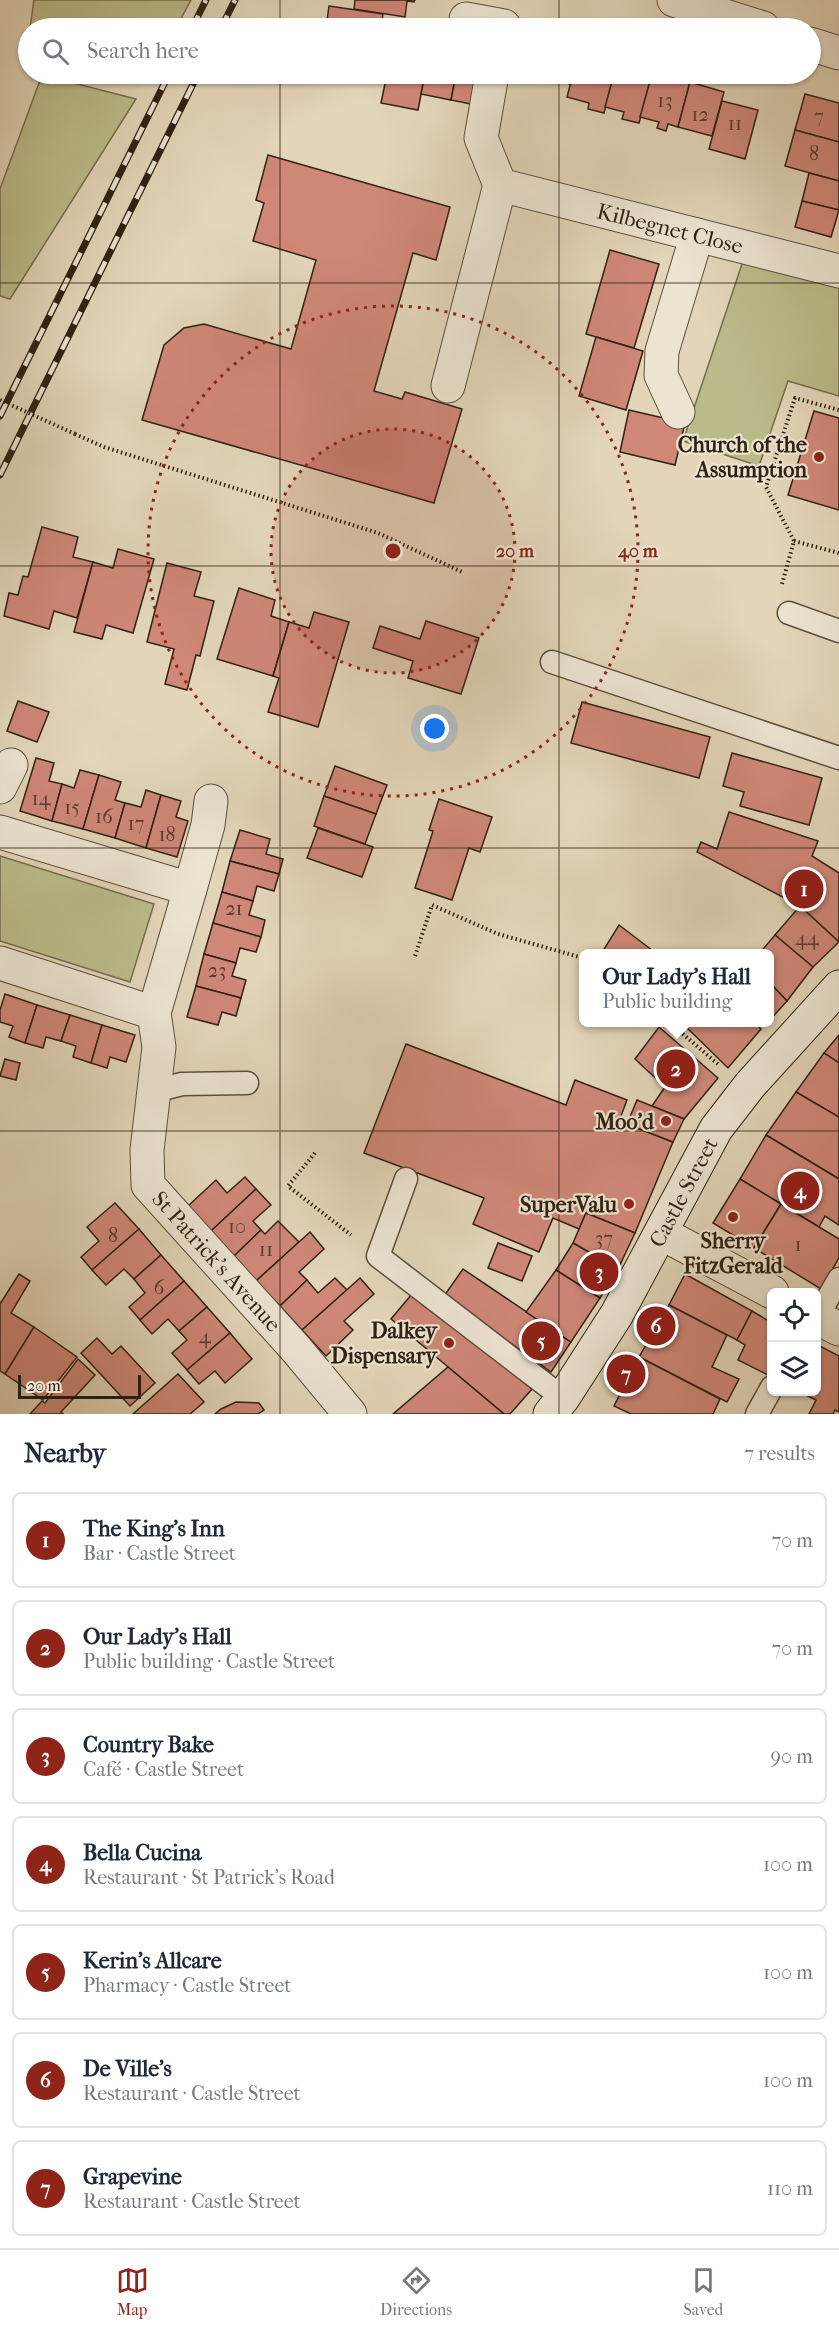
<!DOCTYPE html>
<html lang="en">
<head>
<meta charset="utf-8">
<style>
  body { margin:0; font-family:"IM FELL French Canon",serif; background:#f2f2f3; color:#1f2937 }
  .controls { position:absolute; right:18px; bottom:18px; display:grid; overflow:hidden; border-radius:9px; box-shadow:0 2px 4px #0004 }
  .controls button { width:54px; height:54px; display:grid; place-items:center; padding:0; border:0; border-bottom:2px solid #e0e1e3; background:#fff; color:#1f2937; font:30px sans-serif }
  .scale { position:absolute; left:18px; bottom:15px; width:123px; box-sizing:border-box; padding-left:6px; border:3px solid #302213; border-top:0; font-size:16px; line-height:21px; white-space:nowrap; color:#302213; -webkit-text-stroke:4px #ece4d1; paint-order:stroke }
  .you { position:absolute; left:435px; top:729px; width:21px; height:21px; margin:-15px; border:4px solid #fff; border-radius:50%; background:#1a73e8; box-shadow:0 0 0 9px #1a73e833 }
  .badge { display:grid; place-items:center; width:39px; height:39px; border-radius:50%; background:#8f2418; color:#fff; font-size:20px; font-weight:700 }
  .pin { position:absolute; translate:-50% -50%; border:3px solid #fff; box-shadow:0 2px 6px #0006 }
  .popup { position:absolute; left:579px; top:949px; width:195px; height:78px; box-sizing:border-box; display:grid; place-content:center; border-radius:9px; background:#fff; filter:drop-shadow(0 2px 4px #0005); font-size:20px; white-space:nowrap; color:#747a83 }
  .popup b { font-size:22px; color:#1f2937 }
  .popup::after { content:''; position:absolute; left:50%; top:100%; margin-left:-12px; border:12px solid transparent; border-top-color:#fff }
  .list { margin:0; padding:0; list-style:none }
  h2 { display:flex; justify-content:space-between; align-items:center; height:78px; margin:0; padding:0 24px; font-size:26px }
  h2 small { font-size:20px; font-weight:400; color:#747a83 }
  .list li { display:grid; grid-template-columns:39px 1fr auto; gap:18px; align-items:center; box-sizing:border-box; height:96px; margin:0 12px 12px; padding:0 12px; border:2px solid #e0e1e3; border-radius:9px }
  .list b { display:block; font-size:22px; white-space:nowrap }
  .list p { margin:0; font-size:20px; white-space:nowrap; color:#747a83 }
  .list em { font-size:20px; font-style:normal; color:#747a83 }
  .icon { flex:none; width:33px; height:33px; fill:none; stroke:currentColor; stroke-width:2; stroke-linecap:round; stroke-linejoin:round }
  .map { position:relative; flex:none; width:839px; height:1414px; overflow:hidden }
  .search { position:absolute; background:#fff; box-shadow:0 2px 4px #0004; left:18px; right:18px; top:18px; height:66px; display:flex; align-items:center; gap:15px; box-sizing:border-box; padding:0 21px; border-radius:33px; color:#747a83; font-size:22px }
  .sheet { height:834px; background:#fff }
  nav { display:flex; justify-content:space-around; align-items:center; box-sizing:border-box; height:84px; border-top:2px solid #e0e1e3; background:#fff; font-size:16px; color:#747a83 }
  nav a { display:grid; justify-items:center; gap:3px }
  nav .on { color:#8f2418 }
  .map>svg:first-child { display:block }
</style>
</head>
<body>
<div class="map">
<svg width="839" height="1414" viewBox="0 0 839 1414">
  <rect width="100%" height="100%" fill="#e2d5b8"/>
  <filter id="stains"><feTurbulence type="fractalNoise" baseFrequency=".00333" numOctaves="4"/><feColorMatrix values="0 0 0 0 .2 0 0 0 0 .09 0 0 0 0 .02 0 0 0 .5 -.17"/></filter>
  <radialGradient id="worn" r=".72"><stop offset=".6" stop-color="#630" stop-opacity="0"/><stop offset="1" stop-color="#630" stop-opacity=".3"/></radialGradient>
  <!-- green -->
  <g fill="#bbbb8a" stroke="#766e4e" stroke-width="1.5">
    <polygon points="34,0 191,0 176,28 30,28"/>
    <polygon points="42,75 136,99 10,299 0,296 0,189"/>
    <polygon points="743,261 839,287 839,396 788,381 759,466 683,441"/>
    <polygon points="0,856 154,904 130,982 0,941"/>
  </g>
  <!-- building -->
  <g fill="#cf8778" stroke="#302213" stroke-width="1.5">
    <polygon points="355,0 415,0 414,2 407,1 405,17 354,9"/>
    <polygon points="329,6 383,14 381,28 326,28"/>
    <polygon points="387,74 425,74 418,110 381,103"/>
    <polygon points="425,74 456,74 451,100 421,94"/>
    <polygon points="456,74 483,74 476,105 451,100"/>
    <polygon points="546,74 573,74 570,84 545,77"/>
    <polygon points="573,74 614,74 604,113 588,109 589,103 567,97"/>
    <polygon points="614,74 652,74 639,123 622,119 624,112 605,107"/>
    <polygon points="652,74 690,82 678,127 668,124 666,131 657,128 659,122 640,117"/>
    <polygon points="690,82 724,92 712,136 678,127"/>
    <polygon points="805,94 839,103 839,142 795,130"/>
    <polygon points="722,101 758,110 745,159 709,149"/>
    <polygon points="795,130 839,142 839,181 785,166"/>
    <polygon points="268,155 450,207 436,260 413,253 374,391 402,399 405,392 462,409 434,503 142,420 164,345 184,328 204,324 291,349 316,260 253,241 264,203 256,200"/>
    <polygon points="809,173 839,181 839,210 802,201"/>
    <polygon points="802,201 839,210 831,237 795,227"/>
    <polygon points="610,250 659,264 634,348 586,334"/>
    <polygon points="596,337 643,351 626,410 579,396"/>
    <polygon points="629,410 685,423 675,465 620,452"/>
    <polygon points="814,411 839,418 839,510 788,495"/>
    <polygon points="42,527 78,537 73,557 93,562 77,618 54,611 49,629 4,616 9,593 18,595 23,576 28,577"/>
    <polygon points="118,549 154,559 133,633 106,625 102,639 74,632 93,562 113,568"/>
    <polygon points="167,563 201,572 194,596 214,601 200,656 196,655 187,690 165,684 174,649 147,642"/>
    <polygon points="239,588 275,600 271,616 289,622 273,676 217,659"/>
    <polygon points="314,612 349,622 318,727 268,712 279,678 273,676 289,622 309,628"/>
    <polygon points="426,621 479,638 461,694 408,678 413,661 373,648 380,626 420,639"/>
    <polygon points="18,701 49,712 37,742 7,731"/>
    <polygon points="582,702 710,737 699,778 571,743"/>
    <polygon points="732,753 822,778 809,825 740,806 744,792 723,786"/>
    <polygon points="36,758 54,763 49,781 62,784 52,821 20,811"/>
    <polygon points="335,766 387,785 376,814 324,796"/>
    <polygon points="80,770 99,775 83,829 52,821 62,784 74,788"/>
    <polygon points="99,775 121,782 115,800 125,803 115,838 83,829"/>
    <polygon points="146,790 161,795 146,848 115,838 125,803 141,807"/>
    <polygon points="161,795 181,801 176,817 188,821 177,857 146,848"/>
    <polygon points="324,796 376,814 365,844 314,826"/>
    <polygon points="439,799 492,817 480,852 469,848 452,900 415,888 433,831 429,830"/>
    <polygon points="729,812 818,841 812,856 839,873 839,942 800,906 697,852 701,842 717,849"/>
    <polygon points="318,828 373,847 362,877 307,858"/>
    <polygon points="240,830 270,839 266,854 283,859 279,874 230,861"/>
    <polygon points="230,861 279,874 274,891 257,886 253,901 222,892"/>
    <polygon points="222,892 253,901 249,915 265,920 261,937 213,923"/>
    <polygon points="800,906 839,942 813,967 775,935"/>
    <polygon points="213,923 261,937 256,952 240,948 236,963 204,954"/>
    <polygon points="619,925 657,954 601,954"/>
    <polygon points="775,935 813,967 787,1001 769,982 769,954 759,954"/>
    <polygon points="204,954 236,963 232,976 246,980 241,998 196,986"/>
    <polygon points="769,982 787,1001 769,1021"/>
    <polygon points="196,986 241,998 236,1016 222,1012 218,1025 187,1017"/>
    <polygon points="5,994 37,1005 25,1043 9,1037 13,1026 0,1022 0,1010"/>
    <polygon points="37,1005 70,1015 61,1041 46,1037 43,1048 25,1043"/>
    <polygon points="70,1015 102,1025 91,1063 73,1057 76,1046 61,1041"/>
    <polygon points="681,1022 754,1022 761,1029 728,1068"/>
    <polygon points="102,1025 135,1035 126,1062 110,1057 107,1068 91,1063"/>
    <polygon points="659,1027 718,1078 684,1119 652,1106 665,1087 635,1059"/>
    <polygon points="839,1035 839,1063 824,1053"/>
    <polygon points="406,1044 566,1105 575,1080 627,1100 618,1124 626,1127 627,1124 673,1142 635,1233 586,1213 579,1229 553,1218 539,1252 473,1224 484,1198 364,1153"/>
    <polygon points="824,1053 839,1063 839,1117 796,1092"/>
    <polygon points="5,1059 20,1063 16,1080 0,1076"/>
    <polygon points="796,1092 839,1117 839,1179 766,1135"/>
    <polygon points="637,1100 684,1119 673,1142 627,1124"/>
    <polygon points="766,1135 839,1179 839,1225 825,1216 819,1227 740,1179"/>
    <polygon points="245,1177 256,1189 211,1231 188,1206 216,1180 227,1193"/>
    <polygon points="740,1179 781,1204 754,1248 713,1223"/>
    <polygon points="256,1189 271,1205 253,1221 261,1230 234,1256 211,1231"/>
    <polygon points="115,1203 139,1229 92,1270 81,1257 99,1241 87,1227"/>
    <polygon points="781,1204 839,1239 839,1258 821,1289 754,1248"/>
    <polygon points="586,1213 635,1233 618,1269 573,1243"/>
    <polygon points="278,1221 299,1242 256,1281 234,1256 261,1230 265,1234"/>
    <polygon points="139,1229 161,1255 134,1279 124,1269 106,1285 92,1270"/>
    <polygon points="310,1232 324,1249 299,1272 307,1280 280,1306 256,1281"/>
    <polygon points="498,1243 532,1256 522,1281 488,1268"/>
    <polygon points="573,1243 618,1269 600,1298 556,1270"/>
    <polygon points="161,1255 184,1281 140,1320 129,1307 145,1293 134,1279"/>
    <polygon points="463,1269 571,1342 551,1372 444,1296"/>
    <polygon points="556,1270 600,1298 571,1342 526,1312"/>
    <polygon points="19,1274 30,1281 11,1313 34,1327 5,1374 0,1371 0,1304"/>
    <polygon points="685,1274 752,1311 737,1340 669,1305"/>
    <polygon points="335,1278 347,1290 302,1330 280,1306 307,1280 318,1293"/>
    <polygon points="360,1278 374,1294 344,1321 353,1330 326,1356 302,1330"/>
    <polygon points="184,1281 207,1307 179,1331 168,1319 152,1334 140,1320"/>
    <polygon points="412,1294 428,1302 532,1389 510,1414 504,1414 391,1319"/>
    <polygon points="669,1305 727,1335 712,1367 739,1379 727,1402 639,1357"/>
    <polygon points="207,1307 230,1333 187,1370 172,1353 187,1340 179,1331"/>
    <polygon points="752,1311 772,1323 772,1377 738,1360 745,1345 737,1340"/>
    <polygon points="34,1327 77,1357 43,1400 5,1374"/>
    <polygon points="230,1333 252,1359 225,1383 215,1371 199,1384 187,1370"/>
    <polygon points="97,1338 112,1354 121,1346 155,1383 130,1406 81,1353"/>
    <polygon points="816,1344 839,1356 839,1412 835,1410 833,1414 809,1414 816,1400 800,1392 816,1392"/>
    <polygon points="639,1357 720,1399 713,1414 631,1414 614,1406"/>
    <polygon points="78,1359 95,1375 61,1412 63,1414 30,1414 42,1401 45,1403"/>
    <polygon points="448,1367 504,1414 393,1414"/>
    <polygon points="178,1374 204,1402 190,1414 133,1414"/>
    <polygon points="236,1402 259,1403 264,1410 258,1414 215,1414 221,1409"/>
  </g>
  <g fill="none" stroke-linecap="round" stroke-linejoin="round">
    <defs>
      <g id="service">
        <polyline points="789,613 839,631"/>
        <polyline points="552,662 839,758"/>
        <polyline points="154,1091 182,1084 247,1083"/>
        <polyline points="406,1179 378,1256 563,1398"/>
        <polyline points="817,1317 839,1279"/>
        <polyline points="757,1414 772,1387"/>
      </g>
      <g id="minor">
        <polyline points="674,0 763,28"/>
        <polyline points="466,19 504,26"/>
        <polyline points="810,44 839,53"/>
        <polyline points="492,74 481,138 500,185 839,271"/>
        <polyline points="448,386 500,185"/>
        <polyline points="678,412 661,375 662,351 697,235"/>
        <polyline points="0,787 11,765"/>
        <polyline points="0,832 190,889 154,1013 0,963"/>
        <polyline points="190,889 208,825 211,801"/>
        <polyline points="154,1013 159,1047 147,1150 148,1185 296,1349 350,1414"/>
        <polyline points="661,1233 772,1292"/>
        <polyline points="816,1317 839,1329"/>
      </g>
      <polyline id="secondary" points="550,1414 563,1398 617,1314 716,1129 750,1085 839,987"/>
    </defs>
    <!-- service casing -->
    <use href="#service" stroke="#5c4f3c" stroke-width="25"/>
    <!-- minor casing -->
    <use href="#minor" stroke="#5c4f3c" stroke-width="35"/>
    <!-- secondary casing -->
    <use href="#secondary" stroke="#302213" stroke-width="35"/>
    <!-- path -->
    <g stroke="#302213" stroke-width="4" stroke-dasharray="1.5 3" stroke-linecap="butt">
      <polyline points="75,434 104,447 378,533 462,572"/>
      <polyline points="794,541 839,553"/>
      <polyline points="782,584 794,541 766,487 795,398 839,410"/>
      <polyline points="415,956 432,905 498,934 583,958"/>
      <polyline points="669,1022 719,1065"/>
      <polyline points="315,1153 288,1186 351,1235"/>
    </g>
    <!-- service -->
    <use href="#service" stroke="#ece4d1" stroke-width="22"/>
    <!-- minor -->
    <use href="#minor" stroke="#ece4d1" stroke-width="33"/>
    <!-- secondary -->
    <use href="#secondary" stroke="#ece4d1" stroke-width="33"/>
    <defs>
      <g id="rail">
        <polyline points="192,28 206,0"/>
        <polyline points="221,28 235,0"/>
        <polyline points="0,416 169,74"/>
        <polyline points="0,475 198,74"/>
      </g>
    </defs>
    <!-- rail casing -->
    <use href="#rail" stroke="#302213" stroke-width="7"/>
    <!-- rail -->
    <use href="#rail" stroke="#ece4d1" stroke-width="4.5" stroke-dasharray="14" stroke-linecap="butt"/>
    <!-- path-bridge -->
    <polyline stroke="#302213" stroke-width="4" stroke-dasharray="1.5 3" stroke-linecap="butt" points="0,400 75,434"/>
  </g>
  <!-- grid -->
  <path fill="none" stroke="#302213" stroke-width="1.5" stroke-opacity="0.55" d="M280 0V28M559 0V28M280 74V1414M559 74V1414M0 283H839M0 566H839M0 848H839M0 1131H839"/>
  <!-- distance rings -->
  <circle cx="393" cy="551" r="122" fill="#8f2418" fill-opacity=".12"/>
  <g fill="none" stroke="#8f2418" stroke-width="3" stroke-dasharray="3 6">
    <circle cx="393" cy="551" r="122"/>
    <circle cx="393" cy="551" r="245"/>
  </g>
  <!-- markers -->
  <g fill="#8f2418" stroke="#ece4d1" stroke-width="2">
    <circle cx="819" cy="457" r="6"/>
    <circle cx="666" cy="1121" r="6"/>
    <circle cx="629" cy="1204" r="6"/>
    <circle cx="733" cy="1217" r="6"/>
    <circle cx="449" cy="1343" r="6"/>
  </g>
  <g text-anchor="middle" stroke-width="4.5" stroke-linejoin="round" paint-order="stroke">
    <!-- number labels -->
    <g font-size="20" fill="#583b2c">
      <text x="665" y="107">13</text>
      <text x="700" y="121">12</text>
      <text x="819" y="123">7</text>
      <text x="735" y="130">11</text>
      <text x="814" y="160">8</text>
      <text x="41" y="805">14</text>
      <text x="72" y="814">15</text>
      <text x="104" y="823">16</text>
      <text x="136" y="830">17</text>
      <text x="167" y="841">18</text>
      <text x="234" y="915">21</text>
      <text x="807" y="945">44</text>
      <text x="217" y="977">23</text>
      <text x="237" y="1233">10</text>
      <text x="113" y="1242">8</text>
      <text x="604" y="1245">37</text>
      <text x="798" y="1251">1</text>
      <text x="266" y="1256">11</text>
      <text x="159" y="1294">6</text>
      <text x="205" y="1343">4</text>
    </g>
    <!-- street labels -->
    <g font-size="22" fill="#302213" stroke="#ece4d1">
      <text transform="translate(670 228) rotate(14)" y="8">Kilbegnet Close</text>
      <text transform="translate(683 1192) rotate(-62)" y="8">Castle Street</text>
      <text transform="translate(217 1261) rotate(48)" y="8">St Patrick's Avenue</text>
    </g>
    <!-- poi labels -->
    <g font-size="22" font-weight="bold" fill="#302213" stroke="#ece4d1" text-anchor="end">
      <text x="807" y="452">Church of the<tspan x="807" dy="25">Assumption</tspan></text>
      <text x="654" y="1129">Moo'd</text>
      <text x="617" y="1212">SuperValu</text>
      <text x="733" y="1248" text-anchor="middle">Sherry<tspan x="733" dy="25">FitzGerald</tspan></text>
      <text x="437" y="1338">Dalkey<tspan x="437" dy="25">Dispensary</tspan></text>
    </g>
  </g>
  <circle cx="393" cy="551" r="9" fill="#8f2418" stroke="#ece4d1" stroke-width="3"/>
  <g font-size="18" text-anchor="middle" font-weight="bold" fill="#8f2418" stroke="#ece4d1" stroke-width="4.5" stroke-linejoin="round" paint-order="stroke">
    <text x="515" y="557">20 m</text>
    <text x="638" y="557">40 m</text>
  </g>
  <rect width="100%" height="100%" filter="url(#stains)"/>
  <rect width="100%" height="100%" fill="url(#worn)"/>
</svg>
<div class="controls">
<button><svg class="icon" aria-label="locate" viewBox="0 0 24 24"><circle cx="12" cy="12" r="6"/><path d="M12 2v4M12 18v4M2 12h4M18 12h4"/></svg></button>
<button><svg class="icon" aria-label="layers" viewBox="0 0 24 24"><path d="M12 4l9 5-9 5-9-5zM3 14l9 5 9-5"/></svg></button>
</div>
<div class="scale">20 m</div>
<div class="you"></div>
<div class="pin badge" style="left:804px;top:889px">1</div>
<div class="pin badge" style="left:676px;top:1069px">2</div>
<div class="popup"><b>Our Lady's Hall</b>Public building</div>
<div class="pin badge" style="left:599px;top:1272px">3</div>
<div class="pin badge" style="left:800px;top:1191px">4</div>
<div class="pin badge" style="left:541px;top:1341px">5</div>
<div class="pin badge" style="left:656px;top:1326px">6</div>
<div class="pin badge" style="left:626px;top:1374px">7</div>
<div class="search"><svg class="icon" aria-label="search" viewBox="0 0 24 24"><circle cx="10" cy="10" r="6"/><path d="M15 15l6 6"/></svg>Search here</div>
</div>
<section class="sheet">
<h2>Nearby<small>7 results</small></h2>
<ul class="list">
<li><span class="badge">1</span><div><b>The King’s Inn</b><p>Bar · Castle Street</p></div><em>70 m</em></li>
<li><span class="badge">2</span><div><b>Our Lady's Hall</b><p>Public building · Castle Street</p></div><em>70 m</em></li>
<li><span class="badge">3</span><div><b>Country Bake</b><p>Café · Castle Street</p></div><em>90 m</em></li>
<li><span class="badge">4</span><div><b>Bella Cucina</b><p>Restaurant · St Patrick's Road</p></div><em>100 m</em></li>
<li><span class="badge">5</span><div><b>Kerin's Allcare</b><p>Pharmacy · Castle Street</p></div><em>100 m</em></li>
<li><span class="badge">6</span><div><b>De Ville's</b><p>Restaurant · Castle Street</p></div><em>100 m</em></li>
<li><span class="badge">7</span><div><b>Grapevine</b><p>Restaurant · Castle Street</p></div><em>110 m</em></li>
</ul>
</section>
<nav>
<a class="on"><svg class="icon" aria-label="map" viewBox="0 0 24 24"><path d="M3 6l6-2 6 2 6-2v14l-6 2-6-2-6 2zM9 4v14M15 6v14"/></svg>Map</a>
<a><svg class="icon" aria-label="directions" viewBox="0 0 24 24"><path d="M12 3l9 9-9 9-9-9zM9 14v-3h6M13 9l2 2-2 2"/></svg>Directions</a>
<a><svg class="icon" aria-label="saved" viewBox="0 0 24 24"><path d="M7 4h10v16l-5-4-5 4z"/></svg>Saved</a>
</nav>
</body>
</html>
